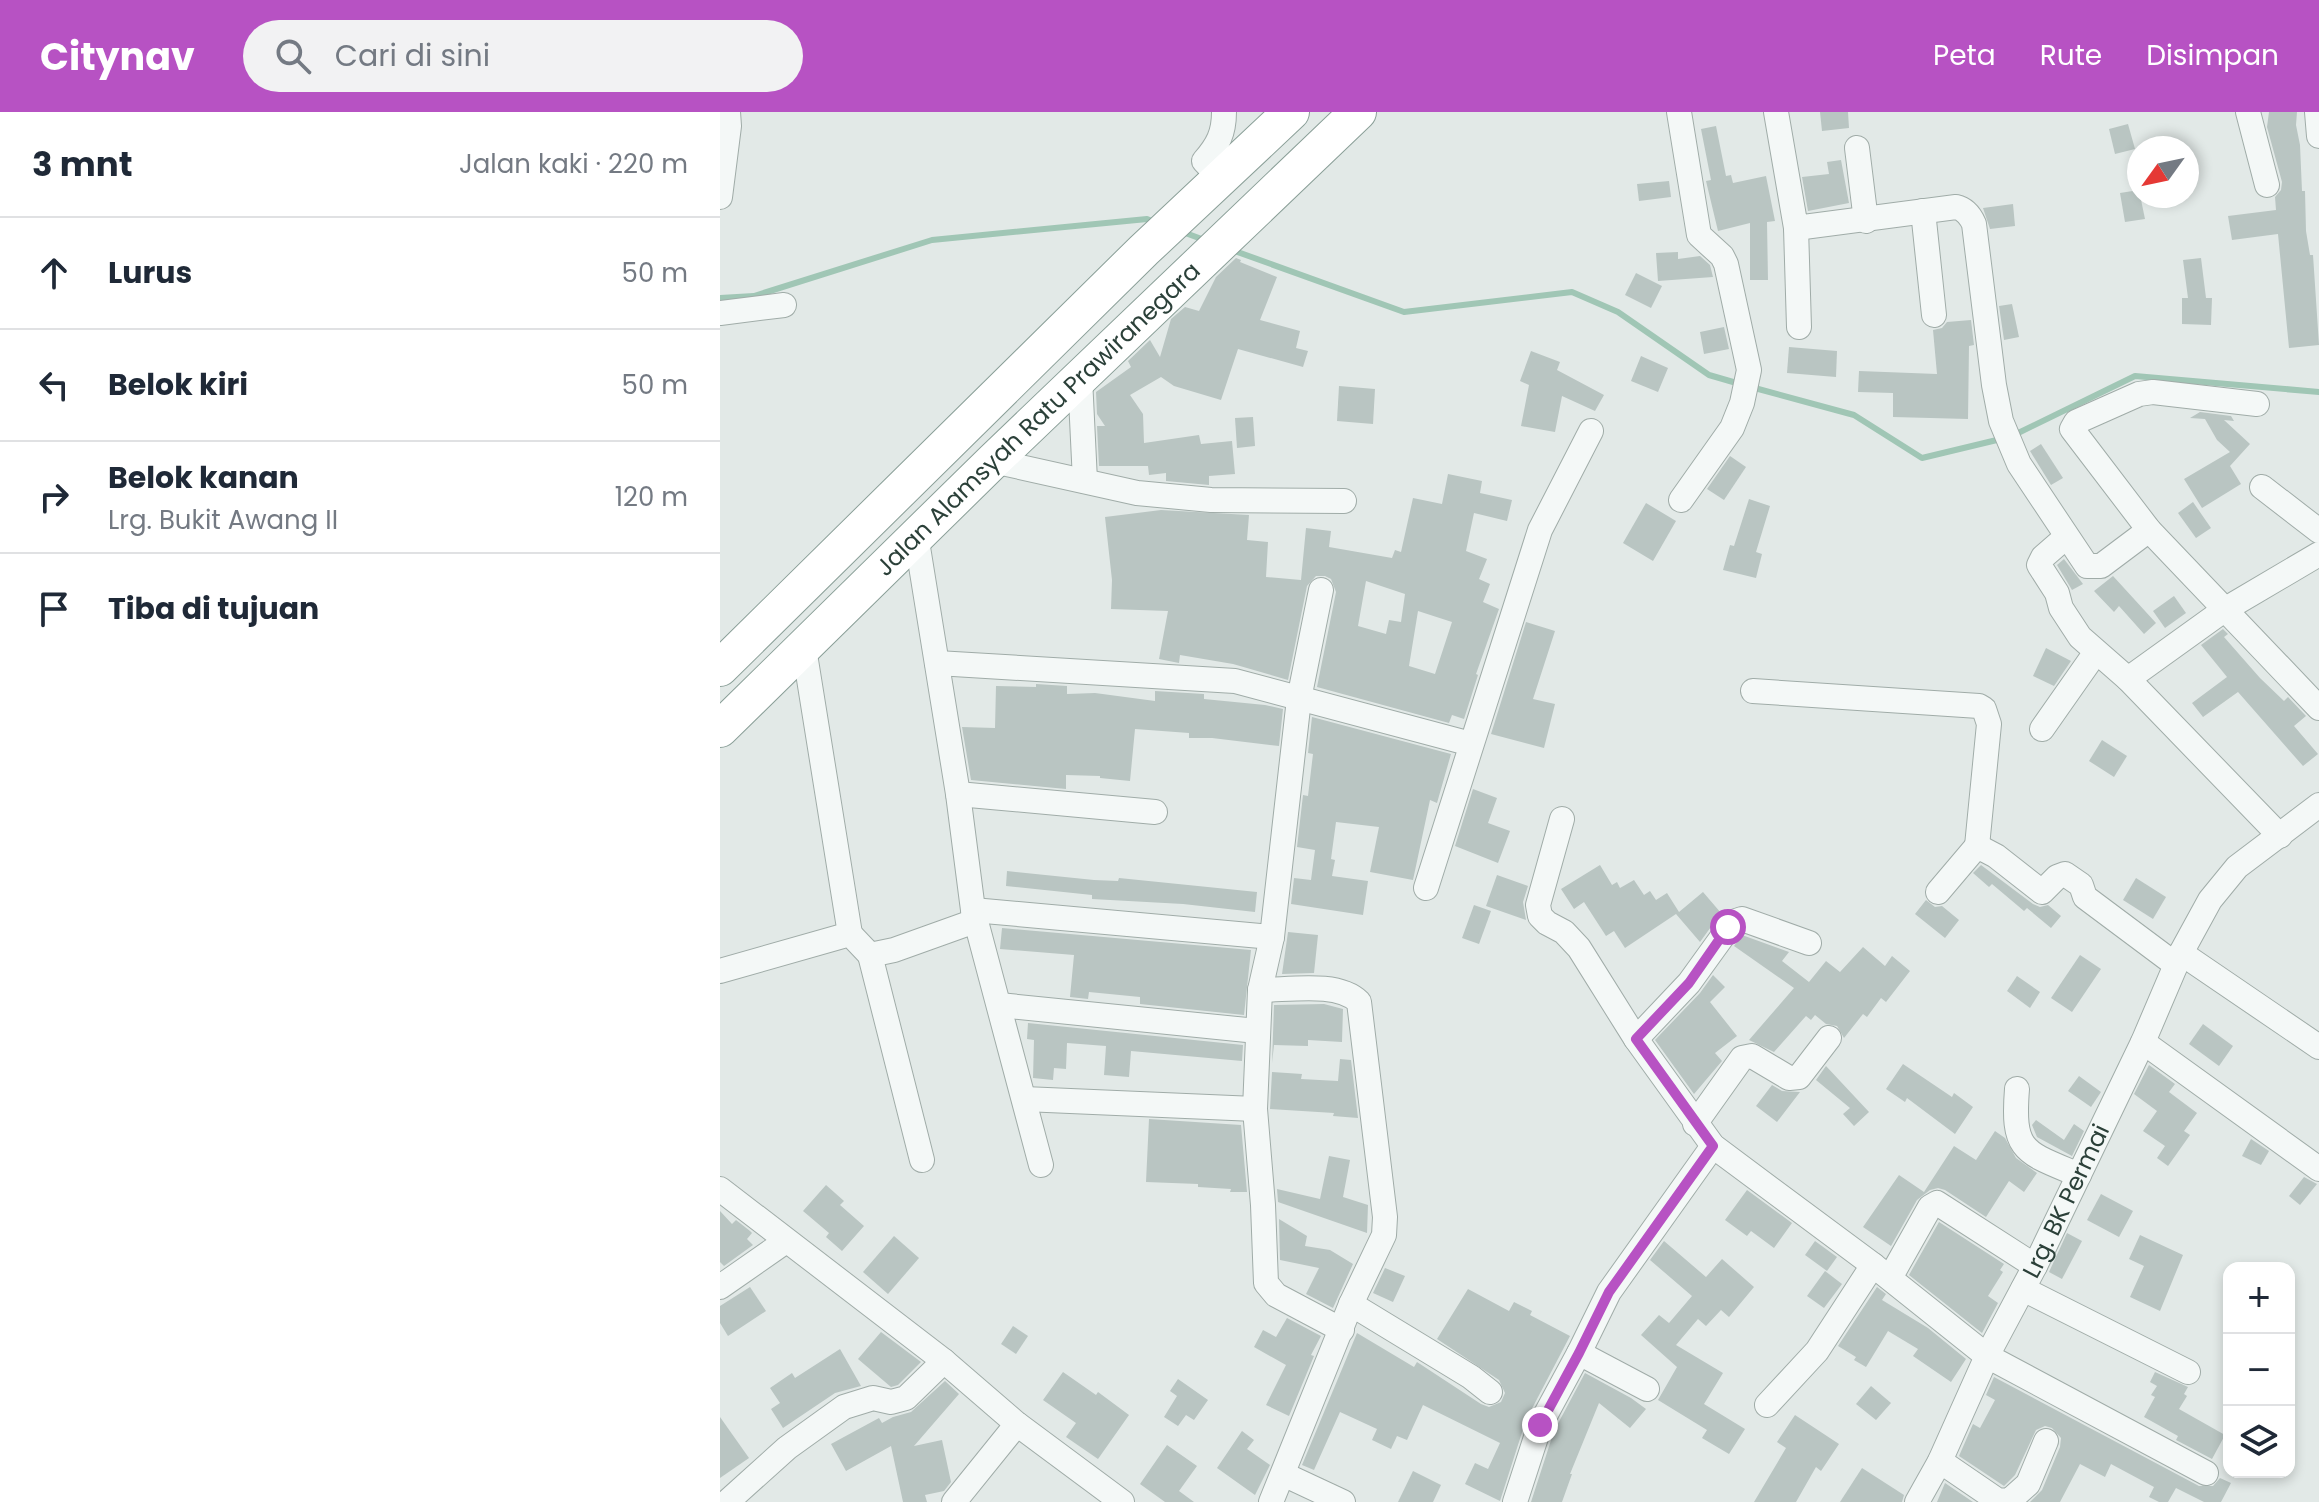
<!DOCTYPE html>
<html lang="id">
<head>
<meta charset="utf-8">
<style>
  body { margin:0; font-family:Poppins,sans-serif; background:#f2f2f3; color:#1f2937 }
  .controls { position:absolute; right:24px; bottom:24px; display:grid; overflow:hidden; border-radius:16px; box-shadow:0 4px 12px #0003 }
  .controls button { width:72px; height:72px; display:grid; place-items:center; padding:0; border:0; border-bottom:2px solid #e0e1e3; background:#fff; color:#1f2937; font:40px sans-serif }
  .compass { position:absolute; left:1407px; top:24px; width:72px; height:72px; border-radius:50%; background:#fff; box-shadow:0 4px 12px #0003; rotate:237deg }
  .stop { position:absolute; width:24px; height:24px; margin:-18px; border:6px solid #b752c3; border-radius:50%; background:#fff }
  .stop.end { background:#b752c3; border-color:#fff; box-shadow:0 2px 8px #0008 }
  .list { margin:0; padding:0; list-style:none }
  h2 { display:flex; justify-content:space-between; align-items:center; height:104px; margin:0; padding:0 32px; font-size:34px }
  h2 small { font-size:26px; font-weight:400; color:#747a83 }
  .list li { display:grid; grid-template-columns:52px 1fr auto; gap:24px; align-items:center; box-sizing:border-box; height:112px; padding:0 32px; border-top:2px solid #e0e1e3 }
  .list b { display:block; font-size:30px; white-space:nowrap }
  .list p { margin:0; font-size:26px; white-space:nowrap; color:#747a83 }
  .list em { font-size:26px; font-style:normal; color:#747a83 }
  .icon { flex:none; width:44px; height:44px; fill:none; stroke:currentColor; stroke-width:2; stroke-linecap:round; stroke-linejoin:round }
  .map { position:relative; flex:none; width:1599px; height:1390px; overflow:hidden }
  header { display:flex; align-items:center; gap:48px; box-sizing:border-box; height:112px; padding:0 40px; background:#b752c3; color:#fff }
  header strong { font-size:38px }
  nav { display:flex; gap:44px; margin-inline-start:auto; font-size:28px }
  .search { width:560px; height:72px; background:#f2f2f3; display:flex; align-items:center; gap:20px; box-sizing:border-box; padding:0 28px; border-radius:44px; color:#747a83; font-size:30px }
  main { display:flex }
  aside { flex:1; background:#fff }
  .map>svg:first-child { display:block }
</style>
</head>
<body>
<header>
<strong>Citynav</strong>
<div class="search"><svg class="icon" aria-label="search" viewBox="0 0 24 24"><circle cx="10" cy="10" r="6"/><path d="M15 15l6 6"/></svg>Cari di sini</div>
<nav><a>Peta</a><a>Rute</a><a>Disimpan</a></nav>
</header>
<main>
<aside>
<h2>3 mnt<small>Jalan kaki · 220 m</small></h2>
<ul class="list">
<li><svg class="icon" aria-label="ahead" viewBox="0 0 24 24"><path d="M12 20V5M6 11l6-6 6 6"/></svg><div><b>Lurus</b></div><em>50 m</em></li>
<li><svg class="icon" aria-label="left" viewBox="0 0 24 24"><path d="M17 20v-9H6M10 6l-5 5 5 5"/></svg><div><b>Belok kiri</b></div><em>50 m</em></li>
<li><svg class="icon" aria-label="right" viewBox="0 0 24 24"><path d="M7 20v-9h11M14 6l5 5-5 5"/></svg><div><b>Belok kanan</b><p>Lrg. Bukit Awang II</p></div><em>120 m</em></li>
<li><svg class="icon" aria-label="arrive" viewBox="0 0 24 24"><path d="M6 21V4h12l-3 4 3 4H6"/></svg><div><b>Tiba di tujuan</b></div></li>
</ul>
</aside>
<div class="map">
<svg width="1599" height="1390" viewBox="0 0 1599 1390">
  <rect width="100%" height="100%" fill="#e2e9e7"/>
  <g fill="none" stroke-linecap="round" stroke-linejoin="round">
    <!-- stream -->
    <g stroke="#a0c6b5" stroke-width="6">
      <polyline points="460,119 487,129"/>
      <polyline points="512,138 684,200 852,180 898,200 989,263 1020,272"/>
      <polyline points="0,186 34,184 212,128 427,107 434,110"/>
      <polyline points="1031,275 1134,303 1202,346 1281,327"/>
      <polyline points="1292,324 1415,264 1599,280"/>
    </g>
  </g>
  <!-- building -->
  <g fill="#b9c5c2" fill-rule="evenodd">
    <polygon points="1100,0 1128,0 1129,16 1102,19"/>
    <polygon points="1549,0 1577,0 1576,13 1580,33 1582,79 1585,79 1586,119 1590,143 1593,143 1599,233 1569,236 1558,122 1512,128 1508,104 1556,98 1555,85 1561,78 1562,70 1547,15"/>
    <polygon points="1408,12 1415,37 1395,42 1389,17"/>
    <polygon points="996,14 1006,64 1011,63 1013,71 1046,64 1055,109 1047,110 1048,168 1030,168 1030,111 998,119 986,69 991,68 981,17"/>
    <polygon points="1121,48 1129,91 1088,99 1082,65 1109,62 1107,50"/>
    <polygon points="949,69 951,85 919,89 917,72"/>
    <polygon points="1419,78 1425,107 1405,110 1400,81"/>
    <polygon points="1293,92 1295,114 1270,117 1263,96"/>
    <polygon points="958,140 958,147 980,144 990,153 993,165 938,169 936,141"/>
    <polygon points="516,146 521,148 520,150 557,165 540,208 580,219 576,236 588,239 583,255 518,237 501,288 454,274 441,265 410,283 423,302 424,331 479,323 481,332 512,329 515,362 489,364 489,373 446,369 446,361 429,363 428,354 379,354 377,314 385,314 377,302 376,280 411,255 408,249 430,228 440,245 451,207 465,195 479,199 496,165"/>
    <polygon points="1481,146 1486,186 1492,186 1491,213 1462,212 1462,186 1468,186 1463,148"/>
    <polygon points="916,161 942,174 931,196 905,183"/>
    <polygon points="1292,192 1299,225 1284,228 1279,194"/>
    <polygon points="1251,208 1254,233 1249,234 1248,307 1173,305 1173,281 1138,280 1139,259 1217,262 1213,218 1222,216 1227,210"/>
    <polygon points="1004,215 1009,237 984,242 980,220"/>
    <polygon points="1069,235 1117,239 1116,265 1067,261"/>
    <polygon points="811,239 840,250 837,258 884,283 875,299 842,284 835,320 801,314 809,273 800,269"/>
    <polygon points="921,244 948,256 938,280 911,269"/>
    <polygon points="619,274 655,277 653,312 617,309"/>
    <polygon points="1480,300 1511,304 1514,309 1504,308 1530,332 1510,354 1521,372 1482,396 1464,367 1510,340 1497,328 1485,307 1470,306"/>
    <polygon points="533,305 535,334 517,336 515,306"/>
    <polygon points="1321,332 1343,366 1331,373 1310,339"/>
    <polygon points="1010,344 1026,355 1004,388 987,377"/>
    <path d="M728 362 762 369 760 381 792 388 787 409 754 401 746 439 767 447 759 467 770 472 763 490 779 497 756 562 758 563 744 607 732 603 729 611 597 575 616 480 611 467 605 464H596L587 474 568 568 513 552 460 543 459 551 439 547 448 499 391 497 392 468 385 405 441 398 529 403 527 428 548 430 546 465 581 468 586 416 611 419 609 435 672 446 675 438 681 440 693 386 722 392ZM646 469 685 482 681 510 669 508 666 522 638 514ZM698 499 732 510 715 562 689 554Z"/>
    <polygon points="1029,387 1050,394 1036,440 1042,442 1036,466 1003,458 1010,433 1014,434"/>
    <polygon points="1473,390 1491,416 1476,426 1458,401"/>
    <polygon points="926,391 956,409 933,449 903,431"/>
    <polygon points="1344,447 1363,472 1352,478 1337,453"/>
    <polygon points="1393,464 1436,511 1424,522 1399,494 1394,500 1374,479"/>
    <polygon points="1454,484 1466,501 1445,516 1433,499"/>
    <polygon points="806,510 835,519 813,587 835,592 824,636 771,622"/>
    <polygon points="1503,517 1508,522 1504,525 1540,566 1564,589 1568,585 1586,604 1574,614 1598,642 1583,654 1518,580 1483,605 1472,591 1507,565 1481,533"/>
    <polygon points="1326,536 1351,549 1334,574 1313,564"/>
    <polygon points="316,572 347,574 347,582 375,581 435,589 435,579 484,582 484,587 545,593 563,597 559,634 492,626 469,626 469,621 415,617 410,669 380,666 380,664 346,663 346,677 251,668 242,615 275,616 276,574 316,575"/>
    <polygon points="592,605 731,642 717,691 710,688 693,768 650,760 659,715 616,710 611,747 615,748 612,764 648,769 643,803 571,792 574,766 591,768 595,738 577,735 583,683 588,684 593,642 588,641"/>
    <polygon points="1382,628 1407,644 1394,665 1369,649"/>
    <polygon points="753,677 777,686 768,711 790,719 778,751 735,734"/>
    <polygon points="880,753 892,773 897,770 900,776 914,768 924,783 930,779 936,788 947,781 959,800 983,780 1001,801 980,830 956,802 905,836 894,819 886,824 864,790 854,797 841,777"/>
    <polygon points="1261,753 1313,792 1320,795 1328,793 1341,804 1331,816 1307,796 1304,799 1272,772 1269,775 1253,761"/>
    <polygon points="287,759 374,768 398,769 399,766 537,780 535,800 463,792 372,787 372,783 286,774"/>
    <polygon points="777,763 808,774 803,790 806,808 766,794"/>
    <polygon points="1416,766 1446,785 1433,807 1403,788"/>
    <polygon points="1206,788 1215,795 1222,794 1239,808 1225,826 1195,802"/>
    <polygon points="754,793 771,799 759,832 742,826"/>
    <polygon points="282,816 531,838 524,903 420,892 420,885 369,880 368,887 350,885 354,843 280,837"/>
    <polygon points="568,820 598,823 594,861 562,862"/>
    <polygon points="1022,823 1069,840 1062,849 1089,870 1106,849 1120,860 1143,835 1165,854 1172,844 1190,859 1166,890 1161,886 1147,905 1143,902 1124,926 1117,914 1106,912 1095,903 1091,908 1086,904 1054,940 1029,928 1074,876 1014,834"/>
    <polygon points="1360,843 1381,857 1352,900 1331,886"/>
    <polygon points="993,863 1005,875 990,890 1017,924 995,941 1002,949 974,982 935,928 980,881"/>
    <polygon points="1297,864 1320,880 1310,896 1287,879"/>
    <polygon points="604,892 623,897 622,930 588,928 588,934 554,933 552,951 554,893"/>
    <polygon points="308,911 523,933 522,949 411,939 409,965 384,963 386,934 347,931 346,957 334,956 333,968 313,966 314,928 307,927"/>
    <polygon points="1483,912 1513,934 1499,954 1469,932"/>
    <polygon points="620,947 631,948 638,1006 613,1004 614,1001 550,997 552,960 582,962 581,967 618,969"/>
    <polygon points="1183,952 1232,985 1234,981 1253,995 1235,1022 1187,986 1185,990 1166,977"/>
    <polygon points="1429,953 1455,972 1449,980 1477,1001 1464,1019 1470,1023 1448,1054 1437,1046 1445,1034 1423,1019 1437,999 1414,982"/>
    <polygon points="1106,954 1149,1000 1134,1014 1123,1002 1130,996 1096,968"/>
    <polygon points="1359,964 1381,980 1371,995 1348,979"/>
    <polygon points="1052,973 1062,979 1080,980 1057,1010 1036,994"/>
    <polygon points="429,1007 521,1013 527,1080 510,1080 511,1077 478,1075 478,1072 426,1070"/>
    <polygon points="1316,1008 1344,1028 1354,1012 1364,1019 1352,1044 1317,1025 1312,1013"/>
    <polygon points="1275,1019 1285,1026 1296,1046 1317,1061 1304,1080 1289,1069 1266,1105 1225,1078 1218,1076 1210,1078 1197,1088 1171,1134 1143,1115 1179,1063 1204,1080 1234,1034 1256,1048"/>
    <polygon points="1531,1027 1549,1039 1541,1053 1522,1044"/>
    <polygon points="609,1044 630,1048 623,1085 648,1093 647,1121 558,1090 557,1077 600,1087"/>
    <polygon points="1584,1065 1597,1072 1580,1093 1569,1084"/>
    <polygon points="106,1073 124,1089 120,1093 144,1114 122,1139 106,1125 109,1121 83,1099"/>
    <polygon points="1027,1078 1072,1111 1054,1136 1031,1119 1027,1124 1005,1108"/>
    <polygon points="1381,1082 1413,1099 1399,1125 1367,1108"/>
    <polygon points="0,1099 12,1112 16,1108 30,1119 32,1121 27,1127 33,1133 4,1154 0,1150"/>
    <polygon points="559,1107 587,1124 585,1134 610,1138 633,1152 613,1196 586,1182 599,1156 560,1148"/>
    <polygon points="1219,1110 1284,1152 1280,1158 1283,1160 1268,1184 1278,1191 1262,1221 1189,1163"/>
    <polygon points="1347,1121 1362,1129 1342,1167 1329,1160"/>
    <polygon points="1420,1123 1463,1143 1440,1199 1410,1185 1424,1154 1409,1147"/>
    <polygon points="174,1124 199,1146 168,1182 143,1160"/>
    <polygon points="944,1129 986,1165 1002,1147 1034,1175 1009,1205 1001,1198 986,1214 978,1207 956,1233 1003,1261 984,1292 1025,1317 1009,1342 982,1326 987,1318 938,1288 957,1255 921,1223 939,1203 949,1211 972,1184 930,1148"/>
    <polygon points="1095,1129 1117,1145 1107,1159 1085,1143"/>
    <polygon points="665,1156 685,1164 673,1190 653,1181"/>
    <polygon points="1105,1159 1122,1172 1104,1196 1087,1184"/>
    <polygon points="30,1175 46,1199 8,1224 0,1211 0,1194"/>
    <polygon points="1157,1175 1166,1182 1162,1188 1208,1216 1246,1247 1231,1270 1193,1244 1198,1237 1168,1219 1146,1255 1134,1248 1136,1245 1118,1234"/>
    <polygon points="748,1177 789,1199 794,1190 812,1199 810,1203 850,1224 806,1308 780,1389 745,1372 755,1351 768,1357 780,1331 703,1293 687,1328 677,1324 671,1337 652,1328 657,1317 620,1300 594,1358 582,1353 637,1221 694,1255 697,1250 761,1292 769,1295 781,1290 785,1281 779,1268 717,1227"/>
    <polygon points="567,1206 601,1224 591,1243 594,1244 569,1304 546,1293 566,1253 534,1235 543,1218 556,1225"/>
    <polygon points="293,1214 308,1224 296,1242 281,1232"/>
    <polygon points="161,1220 201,1250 178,1273 171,1275 138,1247"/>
    <polygon points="120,1237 141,1274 115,1281 63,1316 51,1297 60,1291 50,1276 72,1261 75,1266"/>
    <polygon points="343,1260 376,1283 378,1280 409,1303 378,1347 346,1325 356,1311 323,1288"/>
    <polygon points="1435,1260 1468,1275 1464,1282 1467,1284 1459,1297 1505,1323 1492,1347 1456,1328 1458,1324 1424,1305 1435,1285 1431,1283 1437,1274 1430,1270"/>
    <polygon points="865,1261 911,1286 926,1297 910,1316 879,1291 850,1362 852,1362 842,1390 811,1390 834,1319"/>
    <polygon points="1274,1265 1479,1374 1493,1374 1500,1366 1511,1371 1501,1390 1484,1390 1456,1376 1448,1390 1439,1390 1429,1385 1434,1375 1391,1352 1385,1365 1360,1352 1340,1390 1310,1390 1322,1378 1340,1335 1341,1326 1332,1316 1325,1314 1316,1318 1295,1363 1284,1374 1239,1344 1253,1312 1260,1316 1275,1288 1266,1283"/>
    <polygon points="458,1267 488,1288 474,1308 466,1303 458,1314 444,1305 457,1284 450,1279"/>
    <polygon points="225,1269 239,1282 194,1334 222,1328 231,1370 224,1379 205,1383 207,1390 183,1390 171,1334 126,1359 111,1332 159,1306 162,1311 173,1305 191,1300"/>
    <polygon points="1151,1274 1171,1291 1156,1308 1136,1292"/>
    <polygon points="1075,1303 1119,1332 1101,1359 1096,1355 1076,1390 1034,1390 1066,1336 1057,1330"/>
    <polygon points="0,1305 29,1346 0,1366"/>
    <polygon points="522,1319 534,1328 527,1337 550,1353 535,1383 497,1356"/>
    <polygon points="447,1333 477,1354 459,1379 474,1390 445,1390 420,1372"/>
    <polygon points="1142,1356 1184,1383 1182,1390 1120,1390"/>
    <polygon points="693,1359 721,1373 713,1390 678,1390"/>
    <polygon points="1225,1371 1253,1390 1217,1390"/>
  </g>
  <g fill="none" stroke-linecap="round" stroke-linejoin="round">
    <defs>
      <g id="minor">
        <polyline points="959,0 979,123 1002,144 1006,152 1029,258 1022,291 1012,316 961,388"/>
        <path d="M1056 0 1076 116 1236 95C1245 97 1250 103 1254 112L1274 273 1281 309 1299 352 1367 454H1381L1429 418"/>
        <polyline points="1528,0 1547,73"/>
        <polyline points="1597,0 1599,24"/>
        <polyline points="1137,36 1146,109"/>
        <path d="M500 66 484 49C498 33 504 21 504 0"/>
        <polyline points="0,85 9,14 8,0"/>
        <polyline points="1203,99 1214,203"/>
        <polyline points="1076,116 1079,215"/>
        <polyline points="0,201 64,193"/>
        <polyline points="360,266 365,369"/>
        <polyline points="1537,292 1433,280 1419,282 1356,310 1352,317 1429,418 1599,596"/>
        <polyline points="273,349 417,381 491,388 624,389"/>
        <polyline points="1542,375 1599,419"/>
        <polyline points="196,423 238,682 253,798 321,1053"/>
        <polyline points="1346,425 1323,445 1319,453 1337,481 1341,496 1360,525 1408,567 1560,724"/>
        <polyline points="84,536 130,822"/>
        <polyline points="217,551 515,569 751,632"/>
        <polyline points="1408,567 1504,498 1599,442"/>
        <polyline points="1033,579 1259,594 1264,597 1269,612 1257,734"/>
        <polyline points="1322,617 1376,540"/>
        <polyline points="238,682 435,700"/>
        <polyline points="842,707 818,793 820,804 827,811 844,820 859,836 916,927 993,1034 1153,1153 1267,1244 1486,1361"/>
        <polyline points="706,776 820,418 871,319"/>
        <polyline points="1218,780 1257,734 1276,744 1322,780 1337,765 1345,762 1361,773 1365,785 1456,853"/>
        <polyline points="253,798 552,825 579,587 601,478"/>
        <polyline points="552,825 540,878 535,997 543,1093 546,1171 556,1183 622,1218"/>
        <polyline points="1461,841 1599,935"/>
        <polyline points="150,843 202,1048"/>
        <polyline points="0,859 130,822 150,843 174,838 255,809"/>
        <path d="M540 878C569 878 618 869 639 890L665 1105 664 1123 631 1192 551 1390"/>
        <polyline points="279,893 537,919"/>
        <polyline points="916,927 969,871 1013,810 1022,807 1089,831"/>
        <polyline points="1423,930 1599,1057"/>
        <path d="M1297 977C1292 1040 1304 1040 1359 1063"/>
        <polyline points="304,987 535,997"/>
        <polyline points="975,1012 1022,946 1032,944 1069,966 1079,965 1109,926"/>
        <polyline points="0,1077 224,1249 297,1312 402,1390"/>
        <polyline points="1170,1166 1210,1095 1217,1091 1315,1154"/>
        <polyline points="0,1175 66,1129"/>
        <polyline points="1303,1177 1468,1260"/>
        <polyline points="631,1192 751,1265 770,1280"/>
        <polyline points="859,1241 927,1277"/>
        <polyline points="1047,1293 1097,1239 1153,1153"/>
        <polyline points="1220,1349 1277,1388 1289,1389 1308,1372 1326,1329"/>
        <polyline points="563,1362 623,1390"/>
        <polyline points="7,1390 67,1336 124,1295 153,1286 171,1290 186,1286 224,1249"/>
        <polyline points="234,1390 297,1312"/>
        <polyline points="795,1390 820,1313 859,1241 889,1180 993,1034"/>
        <path id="s1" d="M1197 1390 1220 1349 1267 1244 1315 1154 1423 930 1461 841 1490 788 1517 755 1599 693"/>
      </g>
      <g id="highway">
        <polyline points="0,556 424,138 571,0"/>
        <path id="s2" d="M0 617 273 349 638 0"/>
      </g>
    </defs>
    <!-- minor casing -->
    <use href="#minor" stroke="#a0aca8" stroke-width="26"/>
    <!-- highway casing -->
    <use href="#highway" stroke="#8a9f98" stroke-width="38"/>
    <!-- minor -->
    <use href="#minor" stroke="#f4f8f7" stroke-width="24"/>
    <!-- highway -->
    <use href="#highway" stroke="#fff" stroke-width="36"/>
  </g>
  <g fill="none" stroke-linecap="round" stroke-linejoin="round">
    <!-- route -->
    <polyline stroke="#b752c3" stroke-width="10" points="820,1313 859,1241 889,1180 993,1034 916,927 969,871 1008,815"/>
  </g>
  <g text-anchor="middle" stroke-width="7" stroke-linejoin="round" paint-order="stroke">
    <!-- street labels -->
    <g font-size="24" fill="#2b4039" stroke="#f1f7f5">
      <text dy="8" stroke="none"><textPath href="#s2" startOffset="444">Jalan Alamsyah Ratu Prawiranegara</textPath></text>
      <text dy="8" stroke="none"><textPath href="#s1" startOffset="336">Lrg. BK Permai</textPath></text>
    </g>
  </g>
</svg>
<div class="controls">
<button>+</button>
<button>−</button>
<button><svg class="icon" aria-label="layers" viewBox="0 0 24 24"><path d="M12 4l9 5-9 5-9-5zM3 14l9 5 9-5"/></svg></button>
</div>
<svg class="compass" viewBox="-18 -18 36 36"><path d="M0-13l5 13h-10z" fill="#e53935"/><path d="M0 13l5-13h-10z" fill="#747a83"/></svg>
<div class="stop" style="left:1008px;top:815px"></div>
<div class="stop end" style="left:820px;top:1313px"></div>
</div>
</main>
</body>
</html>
